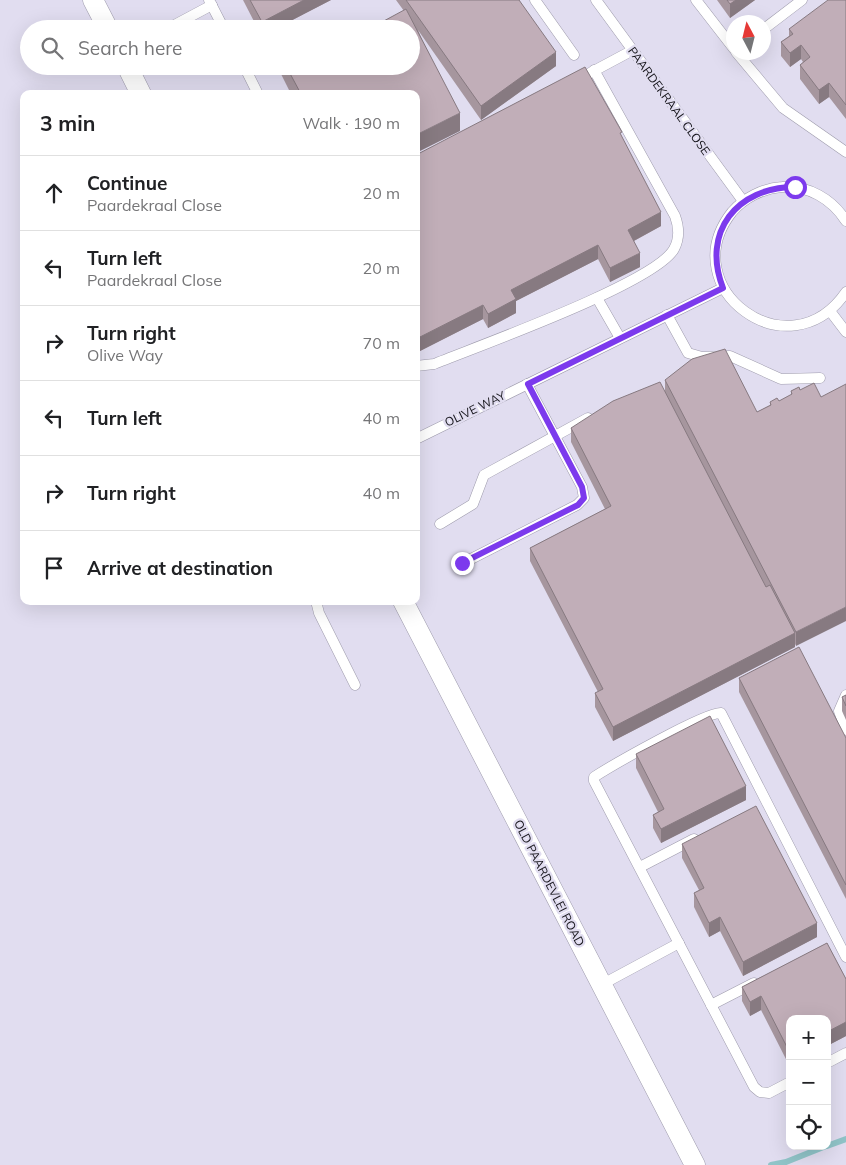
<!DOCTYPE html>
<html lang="en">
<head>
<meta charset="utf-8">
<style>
  body { margin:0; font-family:Mulish,sans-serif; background:#f2f2f2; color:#202124 }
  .controls { position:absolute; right:15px; bottom:15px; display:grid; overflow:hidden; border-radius:10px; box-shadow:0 5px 20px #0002 }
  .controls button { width:45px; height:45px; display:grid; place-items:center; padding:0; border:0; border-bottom:1px solid #e0e0e0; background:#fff; color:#202124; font:25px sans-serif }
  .compass { position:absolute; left:726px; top:15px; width:45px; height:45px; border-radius:50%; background:#fff; box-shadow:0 5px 20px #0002; rotate:353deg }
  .stop { position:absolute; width:15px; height:15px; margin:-11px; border:4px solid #7c3aed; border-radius:50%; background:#fff }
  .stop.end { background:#7c3aed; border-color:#fff; box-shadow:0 1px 5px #0008 }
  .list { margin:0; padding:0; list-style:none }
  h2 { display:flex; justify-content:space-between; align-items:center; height:65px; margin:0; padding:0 20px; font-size:21px }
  h2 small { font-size:16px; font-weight:400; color:#757577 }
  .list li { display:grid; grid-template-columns:32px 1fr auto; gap:15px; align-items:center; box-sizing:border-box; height:75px; padding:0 20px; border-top:1px solid #e0e0e0 }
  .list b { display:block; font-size:19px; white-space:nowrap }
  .list p { margin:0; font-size:16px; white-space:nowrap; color:#757577 }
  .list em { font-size:16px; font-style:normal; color:#757577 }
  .icon { flex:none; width:28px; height:28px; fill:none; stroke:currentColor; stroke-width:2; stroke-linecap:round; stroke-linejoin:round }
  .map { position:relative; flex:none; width:846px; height:1165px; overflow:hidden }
  .search { position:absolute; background:#fff; box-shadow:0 5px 20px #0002; left:20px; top:20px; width:400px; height:55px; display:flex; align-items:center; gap:12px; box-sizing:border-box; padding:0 18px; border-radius:28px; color:#757577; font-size:19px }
  .panel { position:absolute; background:#fff; box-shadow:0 5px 20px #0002; left:20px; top:90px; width:400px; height:515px; border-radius:10px }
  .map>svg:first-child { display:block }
</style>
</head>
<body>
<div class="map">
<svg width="846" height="1165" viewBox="0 0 846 1165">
  <rect width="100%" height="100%" fill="#e1ddf0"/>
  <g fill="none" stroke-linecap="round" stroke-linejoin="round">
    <!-- stream -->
    <g stroke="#90c4c8" stroke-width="6">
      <polyline points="827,1146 846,1139"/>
      <polyline points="771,1165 786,1162 826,1146"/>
    </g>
    <defs>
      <g id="lane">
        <polyline points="209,0 224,29"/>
        <polyline points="535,0 574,55"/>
        <polyline points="596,0 743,201"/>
        <polyline points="696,0 734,49"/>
        <polyline points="167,29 212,5"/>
        <polyline points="764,29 802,0"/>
        <polyline points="736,52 783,108 846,152"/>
        <polyline points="244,66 258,94"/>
        <polyline points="590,73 633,50"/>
        <path d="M846 221C832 199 808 185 782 187 763 188 744 198 732 212 672 288 789 375 846 292"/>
        <polyline points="597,298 620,338"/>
        <polyline points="830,311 846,332"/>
        <polyline points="667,315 688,353 702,357 730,356 781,379 820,378"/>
        <path d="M416 366 434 364C478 346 655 283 674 249 680 238 679 227 675 216L594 70"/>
        <polyline points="416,439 723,288"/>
        <polyline points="440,524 473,504 484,475 588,418"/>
        <polyline points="463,563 577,505 584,498 582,487 527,384"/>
        <polyline points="316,601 319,613 355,685"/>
        <polyline points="846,695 839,711 846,730"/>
        <polyline points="640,867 694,839"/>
        <polyline points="601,985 679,943"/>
        <polyline points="711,1005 754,983"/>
        <polyline points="827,1063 846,1053"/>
        <path d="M790 1082 769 1093 760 1092 754 1087 594 781V777C611 766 707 711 721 713L846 957"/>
      </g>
      <g id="street">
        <polyline points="93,0 108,29"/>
        <polyline points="127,66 141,94"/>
        <polyline points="403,601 695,1165"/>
      </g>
    </defs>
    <!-- lane casing -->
    <use href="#lane" stroke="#9e9bac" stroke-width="11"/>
    <!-- street casing -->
    <use href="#street" stroke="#9e9bac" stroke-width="21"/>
    <!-- lane -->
    <use href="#lane" stroke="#fff" stroke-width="10"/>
    <!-- street -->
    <use href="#street" stroke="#fff" stroke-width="20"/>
  </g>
  <!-- wall -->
  <g fill="#a6969e">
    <polygon points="243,0 331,0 275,29 258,29"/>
    <polygon points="396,0 519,0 556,66 481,120 418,30 460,131 416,94 291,94 281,74 281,66 411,66 404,11"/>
    <polygon points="717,0 755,0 730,18"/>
    <polygon points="846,0 846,119 829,97 819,104 800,79 800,65 803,62 801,59 790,67 781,56 781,42 789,36 789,29"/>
    <polygon points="622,138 661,226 634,241 640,267 610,282 598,259 516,301 516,313 488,328 483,319 420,351 416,343 416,155"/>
    <polygon points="665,380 757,412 770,405 770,402 779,401 791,395 791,391 799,387 796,646 795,644 795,647 613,741 595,707 595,693 598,692 530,561 530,548 605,509 571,442 571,428 665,391"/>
    <polygon points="739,678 846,738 846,899 739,692"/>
    <polygon points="846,695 846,720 842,711 842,697"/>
    <polygon points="636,754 746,800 661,843 653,828 653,815 658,812 636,768"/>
    <polygon points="682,844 817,937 743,976 720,931 709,937 694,907 694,893 699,890 682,858"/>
    <polygon points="827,943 846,979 846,1036 827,1046 827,1019 790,1019 789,1065 761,1010 750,1016 742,1001 742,987"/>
  </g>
  <!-- shaded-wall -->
  <g fill="#877a81">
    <polygon points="304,0 331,0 275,29 262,29 262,22"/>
    <polygon points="736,0 755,0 730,18 730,4"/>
    <polygon points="801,45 801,59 790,67 790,53"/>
    <polygon points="556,52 556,66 481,120 481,106"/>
    <polygon points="829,83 829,97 819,104 819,90"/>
    <polygon points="460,113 460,131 416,153 416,135"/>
    <polygon points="661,212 661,226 628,244 628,230"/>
    <polygon points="598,245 598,259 516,301 516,313 488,328 488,314 511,290"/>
    <polygon points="640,253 640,267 610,282 610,268"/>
    <polygon points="483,305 483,319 420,351 420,337"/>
    <polygon points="846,607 846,621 796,646 796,632"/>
    <polygon points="795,633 795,647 613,741 613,727"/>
    <polygon points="746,786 746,800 661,843 661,829"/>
    <polygon points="720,917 720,931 709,937 709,923"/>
    <polygon points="817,923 817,937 743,976 743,962"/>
    <polygon points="761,996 761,1010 750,1016 750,1002"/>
    <polygon points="846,1022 846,1036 827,1046 827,1032"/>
  </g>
  <!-- building -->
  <g fill="#c1aeb8" stroke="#877a81">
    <polygon points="250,0 304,0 262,22"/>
    <polygon points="406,0 519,0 556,52 481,106"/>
    <polygon points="727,0 736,0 730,4"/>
    <polygon points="828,0 846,0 846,105 829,83 819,90 800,65 810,57 801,45 790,53 781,42 793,34 789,29"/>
    <polygon points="406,9 460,113 416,135 416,94 301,94 286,66 411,66 411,29 369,29"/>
    <polygon points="340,25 342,29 334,29"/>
    <polygon points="585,67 622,132 620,133 661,212 628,230 640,253 610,268 598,245 511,290 516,299 488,314 483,305 420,337 416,329 416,155"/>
    <polygon points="725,349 757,412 771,405 770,402 777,398 779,401 792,394 791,391 799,387 800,390 814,383 821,397 846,384 846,607 796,632 665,380 692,359"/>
    <polygon points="660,382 766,587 770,585 795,633 613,727 595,693 603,689 530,548 611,506 571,428 613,401"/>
    <polygon points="799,647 846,738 846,885 739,678"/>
    <polygon points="846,695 846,706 842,697"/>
    <polygon points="710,716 746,786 661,829 653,815 664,809 636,754"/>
    <polygon points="756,806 817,923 743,962 720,917 709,923 694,893 704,888 682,844"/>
    <polygon points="827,943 846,979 846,1022 827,1032 827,1019 790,1019 789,1051 761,996 750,1002 742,987"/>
  </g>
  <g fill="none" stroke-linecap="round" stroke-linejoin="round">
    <!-- route -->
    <path stroke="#7c3aed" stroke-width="6" d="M462 563 578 505 584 498 582 487 528 384 723 288C701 232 737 187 795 187"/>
  </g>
  <g text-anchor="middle" stroke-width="4.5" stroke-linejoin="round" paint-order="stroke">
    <!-- street labels -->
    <g font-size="12" fill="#141319" stroke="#e1ddf0">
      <text transform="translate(669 101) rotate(54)" y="4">PAARDEKRAAL CLOSE</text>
      <text transform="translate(475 409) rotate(-26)" y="4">OLIVE WAY</text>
      <text transform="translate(549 883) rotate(63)" y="4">OLD PAARDEVLEI ROAD</text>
    </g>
  </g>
</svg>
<div class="controls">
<button>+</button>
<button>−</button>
<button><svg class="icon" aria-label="locate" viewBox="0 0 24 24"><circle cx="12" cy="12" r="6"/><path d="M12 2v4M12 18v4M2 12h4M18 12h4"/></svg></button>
</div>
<svg class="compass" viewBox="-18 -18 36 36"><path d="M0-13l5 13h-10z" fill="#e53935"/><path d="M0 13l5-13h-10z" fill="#757577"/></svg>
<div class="stop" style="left:795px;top:187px"></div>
<div class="stop end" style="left:462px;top:563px"></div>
<div class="search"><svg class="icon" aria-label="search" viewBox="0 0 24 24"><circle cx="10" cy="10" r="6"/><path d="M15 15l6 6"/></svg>Search here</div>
<section class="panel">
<h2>3 min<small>Walk · 190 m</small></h2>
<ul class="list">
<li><svg class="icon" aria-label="ahead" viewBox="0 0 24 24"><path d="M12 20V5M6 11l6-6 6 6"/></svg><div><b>Continue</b><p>Paardekraal Close</p></div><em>20 m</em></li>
<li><svg class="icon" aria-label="left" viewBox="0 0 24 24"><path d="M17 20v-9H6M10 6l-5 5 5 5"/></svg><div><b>Turn left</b><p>Paardekraal Close</p></div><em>20 m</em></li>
<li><svg class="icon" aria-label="right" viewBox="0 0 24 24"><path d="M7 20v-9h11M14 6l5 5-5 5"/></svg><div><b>Turn right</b><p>Olive Way</p></div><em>70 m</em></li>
<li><svg class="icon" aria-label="left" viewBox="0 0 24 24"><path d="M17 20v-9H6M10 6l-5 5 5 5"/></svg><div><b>Turn left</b></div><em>40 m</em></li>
<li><svg class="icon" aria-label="right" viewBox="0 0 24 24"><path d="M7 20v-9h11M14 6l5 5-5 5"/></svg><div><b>Turn right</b></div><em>40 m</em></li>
<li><svg class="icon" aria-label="arrive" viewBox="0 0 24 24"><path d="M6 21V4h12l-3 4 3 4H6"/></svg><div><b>Arrive at destination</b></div></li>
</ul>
</section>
</div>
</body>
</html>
